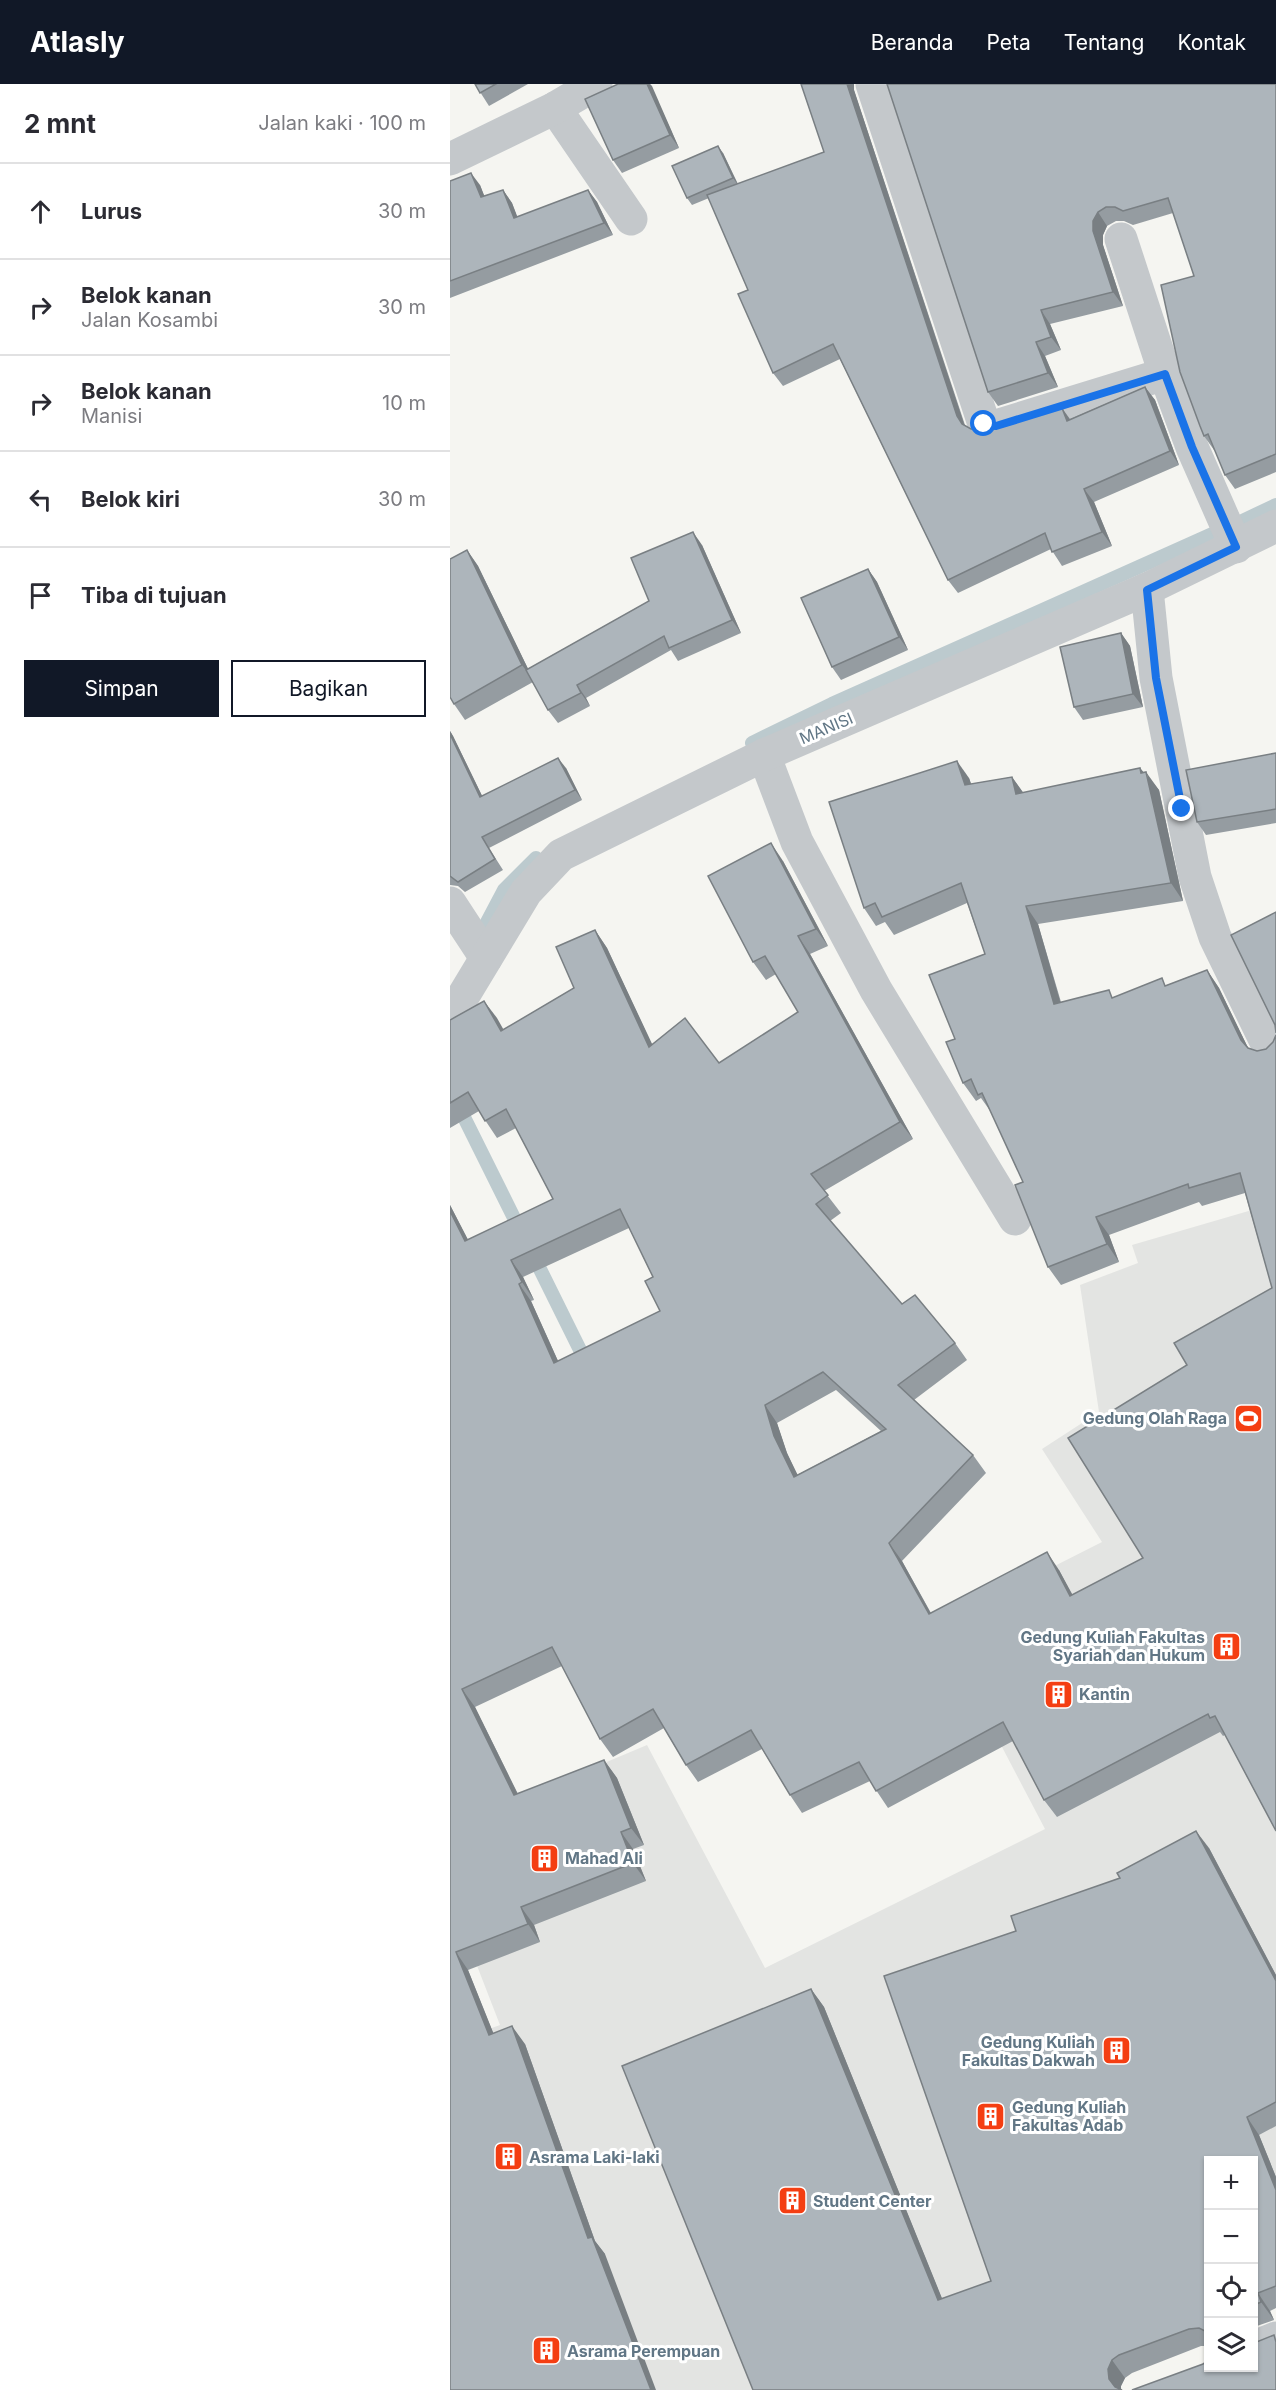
<!DOCTYPE html>
<html lang="id">
<head>
<meta charset="utf-8">
<style>
  body { margin:0; font-family:Inter,sans-serif; background:#f7f7f7; color:#2b2b33 }
  .controls { position:absolute; right:18px; bottom:18px; display:grid; overflow:hidden; border-radius:0px; box-shadow:0 2px 4px #0004 }
  .controls button { width:54px; height:54px; display:grid; place-items:center; padding:0; border:0; border-bottom:2px solid #e1e1e2; background:#fff; color:#2b2b33; font:30px sans-serif }
  .stop { position:absolute; width:18px; height:18px; margin:-14px; border:4px solid #1a73e8; border-radius:50%; background:#fff }
  .stop.end { background:#1a73e8; border-color:#fff; box-shadow:0 2px 6px #0008 }
  .list { margin:0; padding:0; list-style:none }
  h2 { display:flex; justify-content:space-between; align-items:center; height:78px; margin:0; padding:0 24px; font-size:26px }
  h2 small { font-size:20px; font-weight:400; color:#7c7c81 }
  .list li { display:grid; grid-template-columns:39px 1fr auto; gap:18px; align-items:center; box-sizing:border-box; height:96px; padding:0 24px; border-top:2px solid #e1e1e2 }
  .list b { display:block; font-size:22px; white-space:nowrap }
  .list p { margin:0; font-size:20px; white-space:nowrap; color:#7c7c81 }
  .list em { font-size:20px; font-style:normal; color:#7c7c81 }
  .actions { display:flex; gap:12px; padding:18px 24px }
  .actions a { flex:1; padding:14px 0; border:2px solid #111827; border-radius:0px; text-align:center; font-size:21px; color:#111827 }
  .actions .main { background:#111827; color:#fff }
  .icon { flex:none; width:33px; height:33px; fill:none; stroke:currentColor; stroke-width:2; stroke-linecap:round; stroke-linejoin:round }
  .map { position:relative; flex:none; width:826px; height:2306px; overflow:hidden }
  header { display:flex; align-items:center; gap:36px; box-sizing:border-box; height:84px; padding:0 30px; background:#111827; color:#fff }
  header strong { font-size:28px }
  nav { display:flex; gap:33px; margin-inline-start:auto; font-size:21px }
  main { display:flex }
  aside { flex:1; background:#fff }
  .map>svg:first-child { display:block }
</style>
</head>
<body>
<header>
<strong>Atlasly</strong>
<nav><a>Beranda</a><a>Peta</a><a>Tentang</a><a>Kontak</a></nav>
</header>
<main>
<aside>
<h2>2 mnt<small>Jalan kaki · 100 m</small></h2>
<ul class="list">
<li><svg class="icon" aria-label="ahead" viewBox="0 0 24 24"><path d="M12 20V5M6 11l6-6 6 6"/></svg><div><b>Lurus</b></div><em>30 m</em></li>
<li><svg class="icon" aria-label="right" viewBox="0 0 24 24"><path d="M7 20v-9h11M14 6l5 5-5 5"/></svg><div><b>Belok kanan</b><p>Jalan Kosambi</p></div><em>30 m</em></li>
<li><svg class="icon" aria-label="right" viewBox="0 0 24 24"><path d="M7 20v-9h11M14 6l5 5-5 5"/></svg><div><b>Belok kanan</b><p>Manisi</p></div><em>10 m</em></li>
<li><svg class="icon" aria-label="left" viewBox="0 0 24 24"><path d="M17 20v-9H6M10 6l-5 5 5 5"/></svg><div><b>Belok kiri</b></div><em>30 m</em></li>
<li><svg class="icon" aria-label="arrive" viewBox="0 0 24 24"><path d="M6 21V4h12l-3 4 3 4H6"/></svg><div><b>Tiba di tujuan</b></div></li>
</ul>
<div class="actions"><a class="main">Simpan</a><a>Bagikan</a></div>
</aside>
<div class="map">
<svg width="826" height="2306" viewBox="0 0 826 2306">
  <rect width="100%" height="100%" fill="#f5f5f1"/>
  <!-- built -->
  <polygon fill="#e3e4e2" points="802,1126 826,1197 826,2105 804,2076 758,2076 348,2306 0,2306 0,1959 50,1941 0,1812 0,1744 197,1661 315,1884 595,1745 488,1541 652,1458 592,1365 649,1328 630,1201 688,1179 682,1161"/>
  <g fill="none" stroke-linecap="round" stroke-linejoin="round">
    <!-- stream -->
    <g stroke="#bccace" stroke-width="14">
      <polyline points="786,440 826,421"/>
      <polyline points="302,659 382,620 767,448"/>
      <polyline points="35,842 54,806 86,774"/>
      <polyline points="0,1005 71,1148"/>
      <polyline points="83,1171 136,1278"/>
    </g>
    <!-- minor -->
    <g stroke="#c4c8cb" stroke-width="33">
      <polyline points="422,0 534,340 546,342 715,290"/>
      <polyline points="105,24 181,135"/>
      <polyline points="0,75 105,24 146,0"/>
      <polyline points="671,155 715,290 742,363 786,463"/>
      <polyline points="697,505 706,594 745,793 765,853 820,966"/>
      <polyline points="314,671 347,758 426,906 565,1135"/>
      <polyline points="0,819 36,874"/>
      <polyline points="0,934 76,808 111,771 314,671 697,505 826,442"/>
      <polyline points="804,2263 826,2254"/>
    </g>
  </g>
  <!-- wall -->
  <g fill="#959ca1" fill-rule="evenodd">
    <polygon points="25,0 78,0 39,22"/>
    <polygon points="168,0 200,0 229,64 172,89 163,76"/>
    <polygon points="351,0 404,0 404,6 515,341 521,345 541,346 620,335 695,303 705,316 729,381 644,418 662,462 612,482 601,465 508,509 498,496 390,275 333,302 323,289 298,206 259,114 242,121 237,114 273,69 288,100 374,68"/>
    <polygon points="437,0 826,0 826,388 785,405 775,391 765,366 764,366 754,352 744,192 723,129 683,141 674,137 666,137 657,142 653,151 653,161 673,222 600,240 611,266 595,272 608,303 548,322 538,308"/>
    <polygon points="0,97 30,101 34,112 53,106 62,119 67,133 138,106 147,118 163,151 0,214"/>
    <polygon points="252,461 291,549 228,577 221,566 136,614 140,622 108,639 98,626 83,598 15,636 4,620 17,466 28,482 78,585 199,517"/>
    <polygon points="418,485 427,498 458,566 391,596 382,583"/>
    <polygon points="671,549 680,562 693,623 633,636 624,623"/>
    <polygon points="0,647 3,652 32,712 116,684 132,716 39,764 53,786 15,808 8,802 0,801"/>
    <polygon points="826,669 826,739 756,751 747,738"/>
    <path d="M690 684 709 706 733 817 588 840 611 918 664 913 717 901 757 886 769 904 798 964 807 967 816 965 823 958 826 1747 775 1651 773 1652 770 1648 607 1733 594 1716 563 1657 438 1724 420 1697 352 1729 340 1711 312 1665 248 1698 236 1681 214 1644 163 1673 150 1655 112 1582 25 1623 68 1710 154 1676 167 1694 194 1761 183 1765 196 1797 84 1841 90 1858 18 1886 43 1949 75 1960 145 2157 155 2170 0 2306V1121L18 1156 103 1115 66 1044 47 1054 29 1027 0 1044V936L34 917 53 946 124 904 145 846 157 864 202 961 269 979 348 928 326 890 316 896 303 878 333 777 378 862 360 870 463 1055 374 1107 391 1129 380 1137 452 1220 505 1259 517 1276 464 1316 523 1371 536 1389 452 1477 481 1529 609 1486 622 1511 693 1474 737 1281 822 1204 795 1109 752 1122 749 1118 659 1151 669 1178 611 1201 598 1183 573 1098 541 1028 531 1014 526 1017 513 999 505 955 535 870 517 819 444 851 435 838 426 842 414 824 519 694 521 700 562 693 573 709ZM179 1144 203 1193 210 1227 108 1277 81 1217 84 1216 73 1193ZM386 1306 431 1347 347 1391 337 1369 327 1339Z"/>
    <polygon points="759,1764 826,1891 826,2042 809,2051 826,2093 826,2224 820,2227 824,2236 804,2243 804,2076 759,2076 759,2262 751,2262 682,2289 675,2294 671,2302 303,2306 361,1905 374,1923 492,2215 541,2197 566,1847"/>
  </g>
  <!-- shaded-wall -->
  <g fill="#797f83">
    <polygon points="197,0 200,0 202,2 229,64 220,51"/>
    <polygon points="397,0 404,0 404,6 516,346 507,332"/>
    <polygon points="268,62 273,69 288,101 283,94"/>
    <polygon points="21,89 30,101 40,126 31,113"/>
    <polygon points="53,106 62,119 73,147 64,134"/>
    <polygon points="138,106 147,118 163,151 154,139"/>
    <polygon points="648,128 657,142 653,151 653,161 673,222 663,208 643,147 643,137"/>
    <polygon points="591,226 600,240 611,266 601,253"/>
    <polygon points="586,258 595,272 608,303 598,289"/>
    <polygon points="695,303 705,316 729,381 720,367"/>
    <polygon points="612,324 622,338 617,337"/>
    <polygon points="634,405 644,418 662,462 652,448"/>
    <polygon points="243,448 252,461 291,549 282,536"/>
    <polygon points="17,466 28,482 84,597 72,581"/>
    <polygon points="418,485 427,498 458,566 449,553"/>
    <polygon points="671,549 680,562 693,623 683,610"/>
    <polygon points="127,601 136,614 140,622 131,609"/>
    <polygon points="0,647 3,652 38,724 30,713 0,650"/>
    <polygon points="108,674 116,684 132,716 125,706"/>
    <polygon points="507,677 519,694 528,719 515,701"/>
    <polygon points="690,684 698,694 696,688 709,706 733,817 721,799"/>
    <polygon points="562,693 575,711 566,710"/>
    <polygon points="321,759 333,777 378,862 366,845"/>
    <polygon points="576,822 588,840 616,938 604,920"/>
    <polygon points="145,846 157,864 212,981 199,963"/>
    <polygon points="348,852 360,870 463,1055 450,1038"/>
    <polygon points="757,886 769,904 803,974 791,956"/>
    <polygon points="34,917 47,934 64,964 51,947"/>
    <polygon points="0,1121 28,1175 15,1157 0,1127"/>
    <polygon points="646,1133 659,1151 669,1178 657,1160"/>
    <polygon points="61,1176 73,1193 84,1216 72,1198"/>
    <polygon points="69,1200 81,1217 117,1297 104,1279"/>
    <polygon points="315,1321 327,1339 337,1369 357,1410 344,1393 324,1352"/>
    <polygon points="439,1459 452,1477 491,1548 479,1530"/>
    <polygon points="597,1468 609,1486 633,1530 620,1512"/>
    <polygon points="12,1605 25,1623 77,1729 64,1711"/>
    <polygon points="154,1676 167,1694 194,1761 181,1744"/>
    <polygon points="746,1747 759,1764 826,1891 826,1897"/>
    <polygon points="171,1748 183,1765 196,1797 183,1779"/>
    <polygon points="71,1823 84,1841 90,1858 78,1840"/>
    <polygon points="6,1868 18,1886 51,1968 39,1951"/>
    <polygon points="361,1905 374,1923 500,2234 488,2216"/>
    <polygon points="62,1942 75,1960 145,2157 155,2170 206,2306 201,2306 138,2154"/>
    <polygon points="797,2033 809,2051 826,2093 826,2106"/>
    <polygon points="808,2209 820,2227 824,2236 811,2218"/>
    <polygon points="662,2276 675,2294 671,2302 671,2306 667,2306 659,2295 658,2285"/>
  </g>
  <!-- building -->
  <g fill="#adb5bb" stroke="#797f83" stroke-width="1.5" fill-rule="evenodd">
    <polygon points="25,0 46,0 30,9"/>
    <polygon points="168,0 197,0 220,51 163,76 135,15"/>
    <polygon points="351,0 397,0 507,332 512,340 521,345 541,346 612,324 617,337 695,303 720,367 634,405 652,448 602,468 595,449 498,496 383,260 323,289 288,210 298,206 257,111 374,68"/>
    <polygon points="437,0 826,0 826,370 775,391 758,350 754,352 750,342 730,288 711,201 744,192 718,114 673,127 665,123 656,123 648,128 643,137 643,147 663,208 591,226 601,253 586,258 598,289 538,308"/>
    <polygon points="268,62 283,94 237,114 222,82"/>
    <polygon points="21,89 31,113 53,106 64,134 138,106 154,139 0,197 0,97"/>
    <polygon points="243,448 282,536 219,564 214,552 127,601 131,609 98,626 76,586 199,517 181,474"/>
    <polygon points="17,466 72,581 4,620 0,613 0,475"/>
    <polygon points="418,485 449,553 382,583 351,514"/>
    <polygon points="671,549 683,610 624,623 610,563"/>
    <polygon points="0,650 30,713 108,674 125,706 32,753 45,775 8,798 0,792"/>
    <polygon points="826,669 826,725 747,738 736,686"/>
    <path d="M507 677 515 701 562 693 566 710 690 684 691 689 696 688 721 799 576 822 604 920 659 906 662 914 712 894 715 902 757 886 791 956 798 964 807 967 816 965 823 958 826 951V1747L765 1632 760 1634 758 1630 594 1716 553 1638 426 1707 409 1678 340 1711 301 1646 236 1681 203 1625 150 1655 102 1563 12 1605 64 1711 154 1676 181 1744 171 1748 183 1779 71 1823 78 1840 6 1868 39 1951 62 1942 138 2154 142 2153 201 2306H0V1127L15 1157 103 1115 56 1025 35 1037 18 1008 0 1019V936L34 917 51 947 124 904 106 863 145 846 199 963 235 934 269 979 348 928 315 872 303 878 258 792 321 759 366 845 348 852 450 1038 361 1090 378 1111 366 1120 452 1220 465 1211 505 1259 448 1301 523 1371 439 1459 479 1530 597 1468 620 1512 693 1474 618 1354 737 1281 724 1259 822 1204 790 1089 739 1104 738 1100 646 1133 657 1160 598 1183 565 1101 573 1098 532 1009 528 1011 521 995 513 999 496 958 505 955 479 891 535 870 511 799 432 833 425 819 414 824 379 718ZM170 1125 203 1193 195 1197 210 1227 104 1279 69 1200 72 1198 61 1176ZM373 1288 436 1345 344 1393 324 1352 315 1321Z"/>
    <polygon points="826,828 826,949 825,941 781,851"/>
    <polygon points="746,1747 826,1897 826,2018 797,2033 826,2106 826,2202 808,2209 811,2218 804,2221 804,2076 759,2076 759,2249 749,2244 739,2245 669,2271 662,2276 658,2285 659,2295 665,2303 672,2306 303,2306 172,1982 361,1905 488,2216 541,2197 434,1892 566,1847 561,1832 670,1794 667,1789"/>
    <polygon points="824,2251 826,2258 826,2306 682,2306 753,2280 759,2275 759,2283 804,2283 804,2259"/>
  </g>
  <g fill="none" stroke-linecap="round" stroke-linejoin="round">
    <!-- route -->
    <polyline stroke="#1a73e8" stroke-width="8" points="534,340 546,342 715,290 742,363 786,463 697,506 706,594 732,725"/>
  </g>
  <!-- icons -->
  <defs>
    <symbol id="stadium-square" viewBox="-11 -11 22 22"><rect x="-9" y="-9" width="18" height="18" rx="4" fill="#f43e12" stroke="#fff"/><path d="M0-5a6.5 5 0 1 0 0 10a6.5 5 0 1 0 0-10ZM-3.5-1.8h7v3.6h-7Z" fill="#fff"/></symbol>
    <symbol id="building-square" viewBox="-11 -11 22 22"><rect x="-9" y="-9" width="18" height="18" rx="4" fill="#f43e12" stroke="#fff"/><path d="M-4-6H4V6H1V3H-1V6H-4ZM-2.5-4.3h1.7v1.8h-1.7ZM.8-4.3h1.7v1.8H.8ZM-2.5-1h1.7V.8h-1.7ZM.8-1h1.7V.8H.8Z" fill="#fff"/></symbol>
  </defs>
  <g fill-rule="evenodd">
    <use href="#stadium-square" x="782" y="1318" width="33" height="33"/>
    <use href="#building-square" x="760" y="1546" width="33" height="33"/>
    <use href="#building-square" x="592" y="1594" width="33" height="33"/>
    <use href="#building-square" x="78" y="1758" width="33" height="33"/>
    <use href="#building-square" x="650" y="1950" width="33" height="33"/>
    <use href="#building-square" x="524" y="2016" width="33" height="33"/>
    <use href="#building-square" x="42" y="2056" width="33" height="33"/>
    <use href="#building-square" x="326" y="2100" width="33" height="33"/>
    <use href="#building-square" x="80" y="2250" width="33" height="33"/>
  </g>
  <g text-anchor="middle" stroke-width="6" stroke-linejoin="round" paint-order="stroke">
    <!-- street labels -->
    <g font-size="16" fill="#617685" stroke="#fff">
      <text transform="translate(376 644) rotate(-23)" y="6">MANISI</text>
    </g>
    <!-- poi labels -->
    <g font-size="16" font-weight="bold" fill="#617685" stroke="#fff" text-anchor="start">
      <text x="777" y="1340" text-anchor="end">Gedung Olah Raga</text>
      <text x="755" y="1559" text-anchor="end">Gedung Kuliah Fakultas<tspan x="755" dy="18">Syariah dan Hukum</tspan></text>
      <text x="629" y="1616">Kantin</text>
      <text x="115" y="1780">Mahad Ali</text>
      <text x="645" y="1964" text-anchor="end">Gedung Kuliah<tspan x="645" dy="18">Fakultas Dakwah</tspan></text>
      <text x="562" y="2029">Gedung Kuliah<tspan x="562" dy="18">Fakultas Adab</tspan></text>
      <text x="79" y="2079">Asrama Laki-laki</text>
      <text x="363" y="2123">Student Center</text>
      <text x="117" y="2273">Asrama Perempuan</text>
    </g>
  </g>
</svg>
<div class="controls">
<button>+</button>
<button>−</button>
<button><svg class="icon" aria-label="locate" viewBox="0 0 24 24"><circle cx="12" cy="12" r="6"/><path d="M12 2v4M12 18v4M2 12h4M18 12h4"/></svg></button>
<button><svg class="icon" aria-label="layers" viewBox="0 0 24 24"><path d="M12 4l9 5-9 5-9-5zM3 14l9 5 9-5"/></svg></button>
</div>
<div class="stop" style="left:534px;top:340px"></div>
<div class="stop end" style="left:732px;top:725px"></div>
</div>
</main>
</body>
</html>
